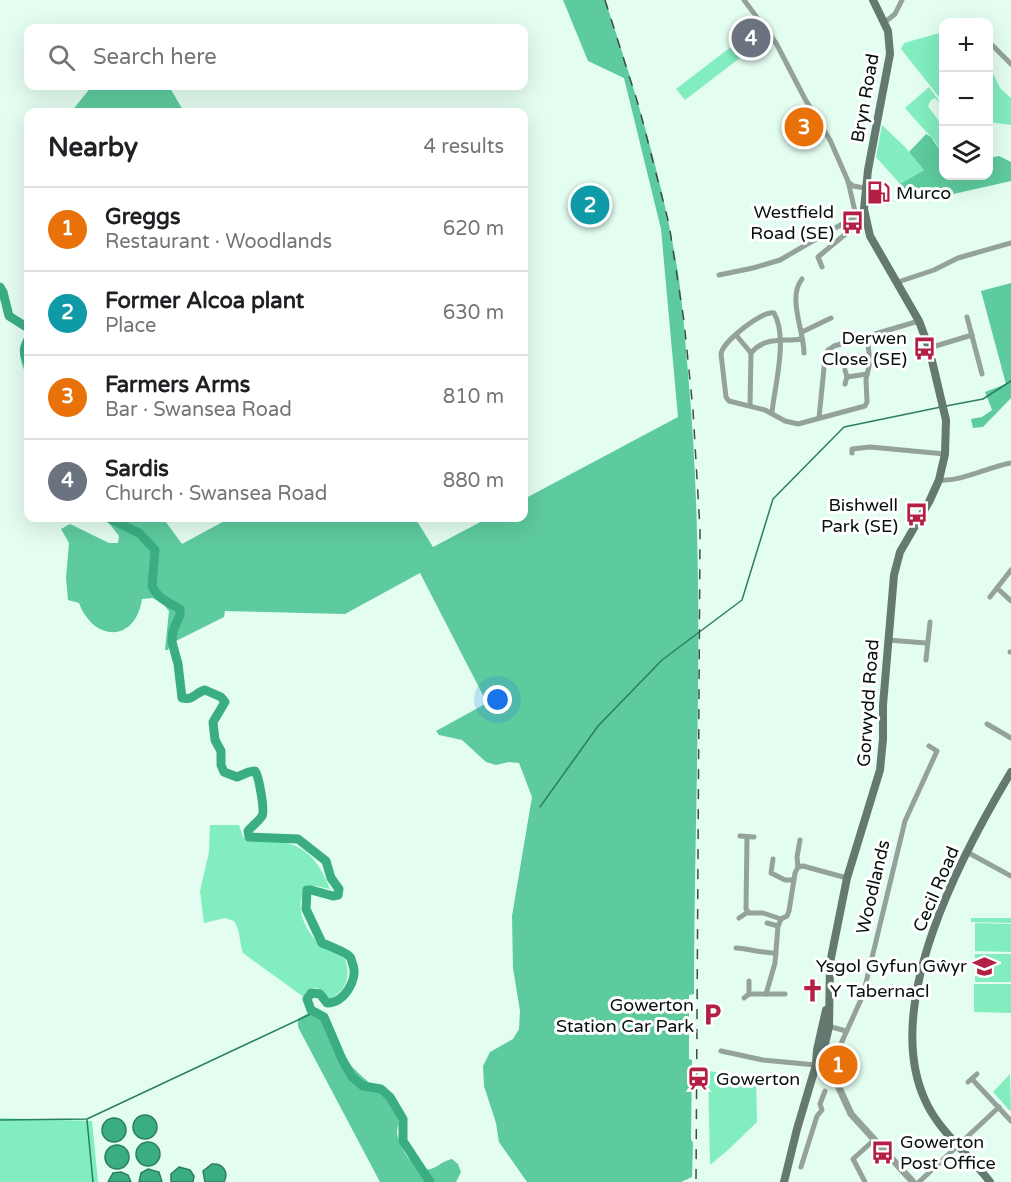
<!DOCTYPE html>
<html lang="en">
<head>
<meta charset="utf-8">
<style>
  body { margin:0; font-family:"Varela Round",sans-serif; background:#f6f6f6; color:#202124 }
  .controls { position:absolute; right:18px; top:18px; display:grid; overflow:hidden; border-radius:12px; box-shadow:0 6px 24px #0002 }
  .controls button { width:54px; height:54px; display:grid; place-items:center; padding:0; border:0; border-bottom:2px solid #e0e0e0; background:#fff; color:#202124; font:30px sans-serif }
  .you { position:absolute; left:498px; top:700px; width:21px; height:21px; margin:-15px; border:4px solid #fff; border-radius:50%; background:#1a73e8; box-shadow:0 0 0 9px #1a73e833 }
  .badge { display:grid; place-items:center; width:39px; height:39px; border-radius:50%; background:#b32044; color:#fff; font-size:20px; font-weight:700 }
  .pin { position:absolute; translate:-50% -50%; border:3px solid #fff; box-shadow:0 2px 6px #0006 }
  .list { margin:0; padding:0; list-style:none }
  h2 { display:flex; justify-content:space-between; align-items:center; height:78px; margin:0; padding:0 24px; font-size:26px }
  h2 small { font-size:20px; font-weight:400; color:#757577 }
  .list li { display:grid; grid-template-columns:39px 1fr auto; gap:18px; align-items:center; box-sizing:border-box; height:84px; padding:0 24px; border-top:2px solid #e0e0e0 }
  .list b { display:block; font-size:22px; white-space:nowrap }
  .list p { margin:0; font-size:20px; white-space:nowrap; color:#757577 }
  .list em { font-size:20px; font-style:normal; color:#757577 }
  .icon { flex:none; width:33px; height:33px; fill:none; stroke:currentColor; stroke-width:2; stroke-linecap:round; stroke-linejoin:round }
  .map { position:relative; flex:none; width:1011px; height:1182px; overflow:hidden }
  .search { position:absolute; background:#fff; box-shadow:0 6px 24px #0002; left:24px; top:24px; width:504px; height:66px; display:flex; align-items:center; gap:15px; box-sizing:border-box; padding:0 21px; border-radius:12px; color:#757577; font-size:22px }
  .panel { position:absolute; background:#fff; box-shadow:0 6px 24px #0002; left:24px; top:108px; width:504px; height:414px; border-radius:12px }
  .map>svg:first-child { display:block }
</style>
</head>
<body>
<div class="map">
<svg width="1011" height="1182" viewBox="0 0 1011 1182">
  <rect width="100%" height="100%" fill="#e3fdf0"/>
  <!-- green -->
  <g fill="#82edbf">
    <polygon points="757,27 766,38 685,100 676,89"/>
    <polygon points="943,32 944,32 943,102 901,49 904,43"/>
    <polygon points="988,62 1000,88 1011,98 1011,125 989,122"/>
    <path d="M929 87 943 106 935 98 931 100 928 106 943 127V155C939 150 937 143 932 138 924 129 914 119 905 108Z"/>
    <polygon points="882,125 904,146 924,170 900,184 876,157"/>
    <path d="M210 825H239L243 837C253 842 260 841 271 841 304 842 318 859 330 889L316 886 308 888C306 891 302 896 301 900 298 917 310 937 323 947 330 952 338 954 345 959 351 976 347 990 330 999L316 988 309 989 305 993V998L243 953C239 941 241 932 234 921L225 918 204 923 200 891 209 852Z"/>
    <polygon points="971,918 1011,918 1011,923 971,922"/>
    <polygon points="975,923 1011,924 1011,952 975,951"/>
    <rect x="975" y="954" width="36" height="28"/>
    <polygon points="974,984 1011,984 1011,1013 974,1012"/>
    <polygon points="708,1071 756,1077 757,1122 728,1150 710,1165"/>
    <polygon points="1010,1074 1011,1110 1010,1111 993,1092"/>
    <polygon points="0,1118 92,1121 98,1182 0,1182"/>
  </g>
  <!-- forest -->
  <g fill="#5ecb9e">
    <path d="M563 0H605C635 89 663 180 678 273 683 306 685 340 688 373 707 580 694 787 694 994L689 995V1059L692 1060 691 1139 693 1143 692 1177 681 1182H527L499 1142 496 1123 484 1086 483 1066 490 1052 513 1039 519 1029 520 1011 513 968 512 916 532 797 519 763 509 762 496 765 486 762 462 740 439 735 436 731 487 703 420 573 345 614 225 611 224 617 170 644 168 650H165L169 611 164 605 153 598 142 599C135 644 93 641 79 603L68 600 66 578 69 543 61 529 70 524 109 543H118L119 536 105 518H163L182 544 230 518H415L433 547 488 518H524V499L678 417 661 229 624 78 588 61Z"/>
    <polygon points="92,86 169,86 184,112 71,112"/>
    <polygon points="926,134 931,137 943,155 944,176 988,176 989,158 999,156 1011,162 1011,181 918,202 900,184 924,170 909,152"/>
    <polygon points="1011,283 1011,398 983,427 973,428 971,419 982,417 992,410 985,392 1006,384 981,291"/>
    <path d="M28 320V379C21 362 16 353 25 336L24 330 18 326Z"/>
    <path d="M315 1009C336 1020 336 1046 349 1063 364 1082 390 1094 398 1118 400 1123 397 1127 397 1132 398 1145 410 1165 423 1169 435 1172 440 1161 452 1159L458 1164 461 1172 456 1182H380L298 1027V1019Z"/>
  </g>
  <!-- water -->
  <g fill="#3bad82" stroke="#2b7e5f" stroke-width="1.5">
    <circle cx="145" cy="1127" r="12"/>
    <circle cx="114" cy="1130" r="12"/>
    <circle cx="148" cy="1154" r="12"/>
    <circle cx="117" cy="1157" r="12"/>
    <path d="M212 1164C223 1163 229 1172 224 1182H205L203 1171Z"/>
    <polygon points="179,1167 190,1170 194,1176 193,1182 171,1182 171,1174"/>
    <polygon points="148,1169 159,1172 162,1182 139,1182 141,1173"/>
    <polygon points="121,1172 128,1175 131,1182 108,1182 113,1173"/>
  </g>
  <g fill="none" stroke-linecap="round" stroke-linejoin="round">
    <!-- stream -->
    <g stroke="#2b7e5f" stroke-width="1.5">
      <polyline points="946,406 983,399 1011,381"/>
      <polyline points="540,807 598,726 662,660 742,600 773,499 844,427 941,407"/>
      <polyline points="0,1120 87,1119 315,1012"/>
      <polyline points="87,1120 93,1182"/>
    </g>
    <!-- river -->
    <g stroke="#3bad82" stroke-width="9">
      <polyline points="0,287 3,292 9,316 28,328"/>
      <path d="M28 340C23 349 23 353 28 362"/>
      <path d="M110 518V519L139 533 155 550 152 586C157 598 169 603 180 609V615L173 631 172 642 178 664 182 698C193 701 196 692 205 690L221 697 225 702 213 722 215 740 221 751V765L224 772 237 777 249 772 255 771C259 776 265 811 262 816 259 821 252 826 248 831L249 837 298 839 326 861 331 878 339 889 338 895 333 896 311 890H307L306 909 322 943C327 945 346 953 349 956 352 958 351 961 353 965 358 980 344 1003 327 1003L320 994 311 993 307 999 311 1010 324 1017 342 1059 352 1077 363 1086 381 1089 390 1097 403 1119V1141L430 1182"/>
    </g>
    <!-- minor -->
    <g stroke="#94a29b" stroke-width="5">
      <polyline points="744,0 776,43 805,99 830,140 848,181 856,216 860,222 866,224"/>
      <polyline points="885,22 895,14 902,0"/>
      <polyline points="993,46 1011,64"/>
      <polyline points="848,182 853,186 865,188"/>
      <polyline points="822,267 818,257 860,222"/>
      <polyline points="719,275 753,268 780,260 856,216"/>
      <path d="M802 279C787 297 804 331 804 353"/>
      <polyline points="898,282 934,270 958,258 1011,243"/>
      <polyline points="967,317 982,374"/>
      <polyline points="802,332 831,318"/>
      <polyline points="736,335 751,353"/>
      <polyline points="929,348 972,335"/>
      <polyline points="847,377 867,374"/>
      <polyline points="845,384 847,377 845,370"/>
      <path d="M750 406 751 353C765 336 782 342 802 339"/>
      <path d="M772 412C775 385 788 337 774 313 763 310 723 341 721 354L726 397 729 401 765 410 785 421 798 424 865 406 867 402 866 379 870 362 867 336"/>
      <polyline points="819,418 825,358 828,350 834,346 919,321"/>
      <polyline points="852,453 852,449 870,447 945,454"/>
      <path d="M939 480C961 482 988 467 1011 463"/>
      <polyline points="997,588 1011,601"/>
      <polyline points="990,597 1011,570"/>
      <polyline points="888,640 926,643"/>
      <polyline points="1010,652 1011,652"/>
      <polyline points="926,660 930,622"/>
      <polyline points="987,724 1011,738"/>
      <polyline points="740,836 754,837"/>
      <polyline points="747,837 746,909 749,913 763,913 781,919"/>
      <polyline points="967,852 1011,876"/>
      <polyline points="773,859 771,873 785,880 794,880"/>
      <polyline points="798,867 797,857 800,840"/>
      <polyline points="739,918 748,912"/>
      <polyline points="767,923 778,926"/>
      <path d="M736 948C750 949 762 953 776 953"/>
      <polyline points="749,994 785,994"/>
      <polyline points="766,994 775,963 778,926 781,919 787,916 789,911 795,873 798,867 803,866 847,878"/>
      <polyline points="744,998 749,994 749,981"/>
      <polyline points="828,1026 846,1031"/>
      <polyline points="721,1051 763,1060 816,1065"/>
      <polyline points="835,1057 863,995 905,821 937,751 929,746"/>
      <polyline points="972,1079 1011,1121"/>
      <polyline points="968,1082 977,1074"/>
      <polyline points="801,1167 817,1116 822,1110 820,1104 825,1091"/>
      <polyline points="865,1182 853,1159 874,1140"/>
      <polyline points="919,1182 999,1107"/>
    </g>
    <!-- tertiary -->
    <polyline stroke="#94a29b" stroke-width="7" points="816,1065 835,1079 851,1114 913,1182"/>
    <!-- secondary -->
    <g stroke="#667970" stroke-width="8">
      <polyline points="816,1063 817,1050 826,1010"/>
      <polyline points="784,1182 797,1129 816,1065 823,1052 829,1027 830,963 847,878 880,770 883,739 883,705 894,575 900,552 929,502 939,480 945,454 946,420 929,348 919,321 870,236 864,209 868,170 890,54 888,31 873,0"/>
      <path d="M990 1182C970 1155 939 1132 925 1100 881 1004 962 854 1011 772"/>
    </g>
    <!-- rail -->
    <polyline stroke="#3d4c45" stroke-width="1.5" stroke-dasharray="10 10" stroke-linecap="butt" points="605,0 639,107 669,224 684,321 693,410 700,530 696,1182"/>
  </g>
  <!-- icons -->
  <defs>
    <symbol id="fuel-bare" viewBox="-9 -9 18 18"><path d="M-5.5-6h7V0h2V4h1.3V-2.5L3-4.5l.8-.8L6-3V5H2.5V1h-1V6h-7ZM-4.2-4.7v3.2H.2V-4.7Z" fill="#b32044" stroke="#fff" stroke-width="2.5" paint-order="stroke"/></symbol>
    <symbol id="bus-bare" viewBox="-9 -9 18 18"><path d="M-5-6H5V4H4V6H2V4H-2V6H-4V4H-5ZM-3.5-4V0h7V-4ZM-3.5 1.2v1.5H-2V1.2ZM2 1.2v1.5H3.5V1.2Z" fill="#b32044" stroke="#fff" stroke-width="2.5" paint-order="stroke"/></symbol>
    <symbol id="school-bare" viewBox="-9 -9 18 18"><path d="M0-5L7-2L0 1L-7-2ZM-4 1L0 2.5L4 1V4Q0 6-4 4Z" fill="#b32044" stroke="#fff" stroke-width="2.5" paint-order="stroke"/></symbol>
    <symbol id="church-bare" viewBox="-9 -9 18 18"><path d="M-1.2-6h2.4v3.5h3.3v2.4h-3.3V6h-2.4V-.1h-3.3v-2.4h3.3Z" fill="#b32044" stroke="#fff" stroke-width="2.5" paint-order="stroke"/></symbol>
    <symbol id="parking-bare" viewBox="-9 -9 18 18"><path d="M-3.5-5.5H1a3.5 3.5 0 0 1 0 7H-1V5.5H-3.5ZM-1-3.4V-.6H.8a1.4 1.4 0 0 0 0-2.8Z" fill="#b32044" stroke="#fff" stroke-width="2.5" paint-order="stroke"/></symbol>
    <symbol id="station-bare" viewBox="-9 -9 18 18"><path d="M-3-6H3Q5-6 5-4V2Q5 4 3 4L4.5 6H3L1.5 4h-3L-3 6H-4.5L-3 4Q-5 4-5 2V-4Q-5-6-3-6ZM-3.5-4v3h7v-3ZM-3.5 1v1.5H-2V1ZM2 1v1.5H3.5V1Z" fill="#b32044" stroke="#fff" stroke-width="2.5" paint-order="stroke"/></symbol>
  </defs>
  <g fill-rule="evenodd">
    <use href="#fuel-bare" x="862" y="176" width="33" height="33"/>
    <use href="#bus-bare" x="836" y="206" width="33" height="33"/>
    <use href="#bus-bare" x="908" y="332" width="33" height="33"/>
    <use href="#bus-bare" x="900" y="498" width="33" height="33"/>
    <use href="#school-bare" x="968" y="950" width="33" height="33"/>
    <use href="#church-bare" x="796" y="974" width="33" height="33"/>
    <use href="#parking-bare" x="696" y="998" width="33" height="33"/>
    <use href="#station-bare" x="682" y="1062" width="33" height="33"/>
    <use href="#bus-bare" x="866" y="1136" width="33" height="33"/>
  </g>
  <g text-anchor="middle" stroke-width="6" stroke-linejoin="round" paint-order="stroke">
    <!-- street labels -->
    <g font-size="18" fill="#06110c" stroke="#fff">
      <text transform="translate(865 98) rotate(-80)" y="6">Bryn Road</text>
      <text transform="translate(868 703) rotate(-86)" y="6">Gorwydd Road</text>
      <text transform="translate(873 887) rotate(-77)" y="6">Woodlands</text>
      <text transform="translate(936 889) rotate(-67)" y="6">Cecil Road</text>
    </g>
    <!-- poi labels -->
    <g font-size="18" fill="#06110c" stroke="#fff" text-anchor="end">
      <text x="896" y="199" text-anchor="start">Murco</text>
      <text x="834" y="218">Westfield<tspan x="834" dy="21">Road (SE)</tspan></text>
      <text x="907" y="344">Derwen<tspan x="907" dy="21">Close (SE)</tspan></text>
      <text x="898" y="511">Bishwell<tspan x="898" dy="21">Park (SE)</tspan></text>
      <text x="967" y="972">Ysgol Gyfun Gŵyr</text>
      <text x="830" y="997" text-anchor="start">Y Tabernacl</text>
      <text x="694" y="1011">Gowerton<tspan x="694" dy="21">Station Car Park</tspan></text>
      <text x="716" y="1085" text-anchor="start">Gowerton</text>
      <text x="900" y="1148" text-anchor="start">Gowerton<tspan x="900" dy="21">Post Office</tspan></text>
    </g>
  </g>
</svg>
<div class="controls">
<button>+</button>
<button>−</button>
<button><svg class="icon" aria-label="layers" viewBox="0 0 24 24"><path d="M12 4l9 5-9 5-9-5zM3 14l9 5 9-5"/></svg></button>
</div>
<div class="you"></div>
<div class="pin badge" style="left:838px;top:1065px;background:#e8710a">1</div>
<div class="pin badge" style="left:590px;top:205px;background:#0f9aa8">2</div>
<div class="pin badge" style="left:804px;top:127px;background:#e8710a">3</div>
<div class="pin badge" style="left:751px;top:38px;background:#6b7280">4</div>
<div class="search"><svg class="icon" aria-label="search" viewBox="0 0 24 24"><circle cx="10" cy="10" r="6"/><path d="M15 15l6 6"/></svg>Search here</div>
<section class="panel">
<h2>Nearby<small>4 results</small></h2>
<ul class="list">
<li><span class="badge" style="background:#e8710a">1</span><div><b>Greggs</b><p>Restaurant · Woodlands</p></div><em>620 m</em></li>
<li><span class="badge" style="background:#0f9aa8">2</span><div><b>Former Alcoa plant</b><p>Place</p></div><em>630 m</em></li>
<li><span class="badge" style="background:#e8710a">3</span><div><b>Farmers Arms</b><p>Bar · Swansea Road</p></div><em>810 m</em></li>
<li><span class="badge" style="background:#6b7280">4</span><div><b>Sardis</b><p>Church · Swansea Road</p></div><em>880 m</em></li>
</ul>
</section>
</div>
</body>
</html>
